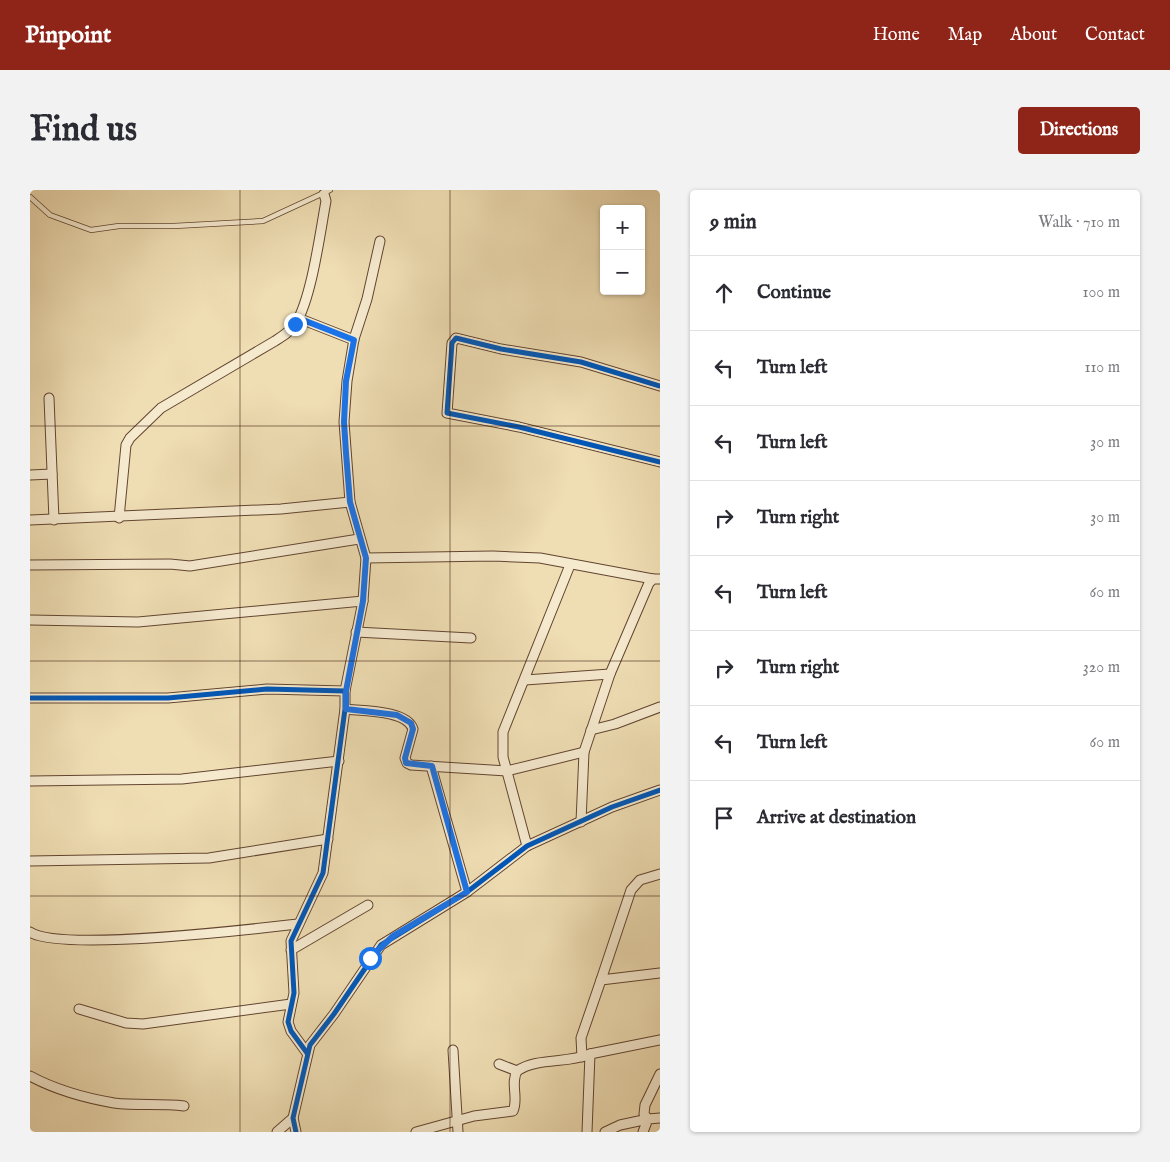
<!DOCTYPE html>
<html lang="en">
<head>
<meta charset="utf-8">
<style>
  body { margin:0; font-family:"IM FELL English",serif; background:#f2f2f3; color:#2b2b33 }
  .controls { position:absolute; right:15px; top:15px; display:grid; overflow:hidden; border-radius:5px; box-shadow:0 1px 4px #0004 }
  .controls button { width:45px; height:45px; display:grid; place-items:center; padding:0; border:0; border-bottom:1px solid #e1e1e2; background:#fff; color:#2b2b33; font:25px sans-serif }
  .stop { position:absolute; width:15px; height:15px; margin:-11px; border:4px solid #1a73e8; border-radius:50%; background:#fff }
  .stop.end { background:#1a73e8; border-color:#fff; box-shadow:0 1px 5px #0008 }
  .list { margin:0; padding:0; list-style:none }
  h2 { display:flex; justify-content:space-between; align-items:center; height:65px; margin:0; padding:0 20px; font-size:21px }
  h2 small { font-size:16px; font-weight:400; color:#7c7c81 }
  .list li { display:grid; grid-template-columns:32px 1fr auto; gap:15px; align-items:center; box-sizing:border-box; height:75px; padding:0 20px; border-top:1px solid #e1e1e2 }
  .list b { display:block; font-size:19px; white-space:nowrap }
  .list em { font-size:16px; font-style:normal; color:#7c7c81 }
  .icon { flex:none; width:28px; height:28px; fill:none; stroke:currentColor; stroke-width:2; stroke-linecap:round; stroke-linejoin:round }
  .map { position:relative; flex:none; width:630px; height:942px; overflow:hidden; border-radius:5px }
  header { display:flex; align-items:center; gap:30px; box-sizing:border-box; height:70px; padding:0 25px; background:#8f2418; color:#fff }
  header strong { font-size:24px }
  nav { display:flex; gap:28px; margin-inline-start:auto; font-size:18px }
  .intro { display:flex; align-items:center; justify-content:space-between; box-sizing:border-box; height:120px; padding:0 30px }
  h1 { margin:0; font-size:35px }
  .button { padding:12px 22px; border-radius:5px; background:#8f2418; color:#fff; font-size:18px; font-weight:700 }
  main { display:flex; gap:30px; padding:0 30px }
  aside { flex:1; background:#fff; border-radius:5px; box-shadow:0 1px 4px #0004 }
  .map>svg:first-child { display:block }
</style>
</head>
<body>
<header>
<strong>Pinpoint</strong>
<nav><a>Home</a><a>Map</a><a>About</a><a>Contact</a></nav>
</header>
<div class="intro"><h1>Find us</h1><a class="button">Directions</a></div>
<main>
<div class="map">
<svg width="630" height="942" viewBox="0 0 630 942">
  <rect width="100%" height="100%" fill="#efddb3"/>
  <filter id="stains"><feTurbulence type="fractalNoise" baseFrequency=".004" numOctaves="4"/><feColorMatrix values="0 0 0 0 .2 0 0 0 0 .09 0 0 0 0 .02 0 0 0 .5 -.17"/></filter>
  <radialGradient id="worn" r=".72"><stop offset=".6" stop-color="#630" stop-opacity="0"/><stop offset="1" stop-color="#630" stop-opacity=".3"/></radialGradient>
  <g fill="none" stroke-linecap="round" stroke-linejoin="round">
    <defs>
      <polyline id="service" points="0,7 20,25 61,40 89,36 144,36 233,31 300,0"/>
      <g id="minor">
        <polyline points="268,128 324,150"/>
        <polyline points="630,196 551,172 471,159 426,148 422,153 417,223 489,237 630,272"/>
        <polyline points="19,208 24,330"/>
        <polyline points="0,285 22,284"/>
        <path d="M89 328 96 255 100 248 131 218 245 151C253 146 261 141 266 133 282 106 290 43 296 11L294 4"/>
        <polyline points="0,330 251,319 320,312"/>
        <polyline points="336,368 463,366 510,368 623,389"/>
        <polyline points="0,375 140,374 160,376 329,349"/>
        <polyline points="0,430 108,432 333,411"/>
        <polyline points="326,442 441,448"/>
        <polyline points="495,490 580,484"/>
        <polyline points="315,501 333,411 336,368 320,312 314,232 317,191 324,149 337,109 350,51"/>
        <polyline points="0,508 138,508 237,499 315,501 315,519 293,683 261,751 264,803 258,832 261,841 277,863"/>
        <path d="M315 519C333 521 377 520 383 539L375 568 377 573 381 575 477 581 554 562"/>
        <polyline points="561,540 585,534 630,517"/>
        <polyline points="401,576 437,702"/>
        <polyline points="0,591 152,589 309,571"/>
        <polyline points="551,632 554,562 580,484 619,393 623,389 630,389"/>
        <polyline points="497,656 473,567 473,542 540,375"/>
        <polyline points="0,671 179,668 298,649"/>
        <path d="M0 742C30 762 224 739 268 734"/>
        <polyline points="261,760 338,715"/>
        <polyline points="571,790 601,700 610,690 630,684"/>
        <polyline points="49,819 96,833 113,834 261,814"/>
        <polyline points="423,860 428,942"/>
        <polyline points="560,864 630,850"/>
        <polyline points="552,867 551,848 571,790 630,783"/>
        <path d="M469 874 487 881C508 867 537 874 560 864L557 942"/>
        <path d="M0 886C26 900 55 908 84 913 107 916 131 913 154 916"/>
        <polyline points="247,942 263,928"/>
        <polyline points="266,942 263,928 280,855 304,824 351,755 437,702 497,656 582,617 630,600"/>
        <path d="M386 942 444 926 483 921C489 908 480 894 487 881"/>
        <polyline points="575,942 590,935 618,929 614,924 615,915 630,884"/>
        <polyline points="613,942 618,929 630,928"/>
      </g>
    </defs>
    <!-- service casing -->
    <use href="#service" stroke="#624530" stroke-width="6"/>
    <!-- minor casing -->
    <use href="#minor" stroke="#624530" stroke-width="11"/>
    <!-- service -->
    <use href="#service" stroke="#f5e9ce" stroke-width="4.5"/>
    <!-- minor -->
    <use href="#minor" stroke="#f5e9ce" stroke-width="9"/>
    <defs>
      <g id="cycleway">
        <polyline points="630,196 551,172 471,159 426,148 422,153 417,223 489,237 630,272"/>
        <polyline points="0,508 138,508 237,499 315,501 315,519 293,683 261,751 264,803 258,832 261,841 277,863"/>
        <polyline points="266,942 263,928 280,855 304,824 351,755 437,702 497,656 582,617 630,600"/>
      </g>
    </defs>
    <!-- cycleway casing -->
    <use href="#cycleway" stroke="#f5e9ce" stroke-width="8"/>
    <!-- cycleway -->
    <use href="#cycleway" stroke="#0057b8" stroke-width="5"/>
  </g>
  <g fill="none" stroke-linecap="round" stroke-linejoin="round">
    <!-- route -->
    <polyline stroke="#1a73e8" stroke-width="6" points="265,134 268,128 324,150 316,191 314,232 316,263 320,312 336,368 333,411 316,501 316,519 367,525 381,533 383,539 375,568 376,573 402,576 437,702 363,746 340,768"/>
  </g>
  <!-- grid -->
  <path fill="none" stroke="#331204" stroke-width="1" stroke-opacity="0.55" d="M210 0V942M420 0V942M0 236H630M0 471H630M0 706H630"/>
  <rect width="100%" height="100%" filter="url(#stains)"/>
  <rect width="100%" height="100%" fill="url(#worn)"/>
</svg>
<div class="controls">
<button>+</button>
<button>−</button>
</div>
<div class="stop" style="left:340px;top:768px"></div>
<div class="stop end" style="left:265px;top:134px"></div>
</div>
<aside>
<h2>9 min<small>Walk · 710 m</small></h2>
<ul class="list">
<li><svg class="icon" aria-label="ahead" viewBox="0 0 24 24"><path d="M12 20V5M6 11l6-6 6 6"/></svg><div><b>Continue</b></div><em>100 m</em></li>
<li><svg class="icon" aria-label="left" viewBox="0 0 24 24"><path d="M17 20v-9H6M10 6l-5 5 5 5"/></svg><div><b>Turn left</b></div><em>110 m</em></li>
<li><svg class="icon" aria-label="left" viewBox="0 0 24 24"><path d="M17 20v-9H6M10 6l-5 5 5 5"/></svg><div><b>Turn left</b></div><em>30 m</em></li>
<li><svg class="icon" aria-label="right" viewBox="0 0 24 24"><path d="M7 20v-9h11M14 6l5 5-5 5"/></svg><div><b>Turn right</b></div><em>30 m</em></li>
<li><svg class="icon" aria-label="left" viewBox="0 0 24 24"><path d="M17 20v-9H6M10 6l-5 5 5 5"/></svg><div><b>Turn left</b></div><em>60 m</em></li>
<li><svg class="icon" aria-label="right" viewBox="0 0 24 24"><path d="M7 20v-9h11M14 6l5 5-5 5"/></svg><div><b>Turn right</b></div><em>320 m</em></li>
<li><svg class="icon" aria-label="left" viewBox="0 0 24 24"><path d="M17 20v-9H6M10 6l-5 5 5 5"/></svg><div><b>Turn left</b></div><em>60 m</em></li>
<li><svg class="icon" aria-label="arrive" viewBox="0 0 24 24"><path d="M6 21V4h12l-3 4 3 4H6"/></svg><div><b>Arrive at destination</b></div></li>
</ul>
</aside>
</main>
</body>
</html>
